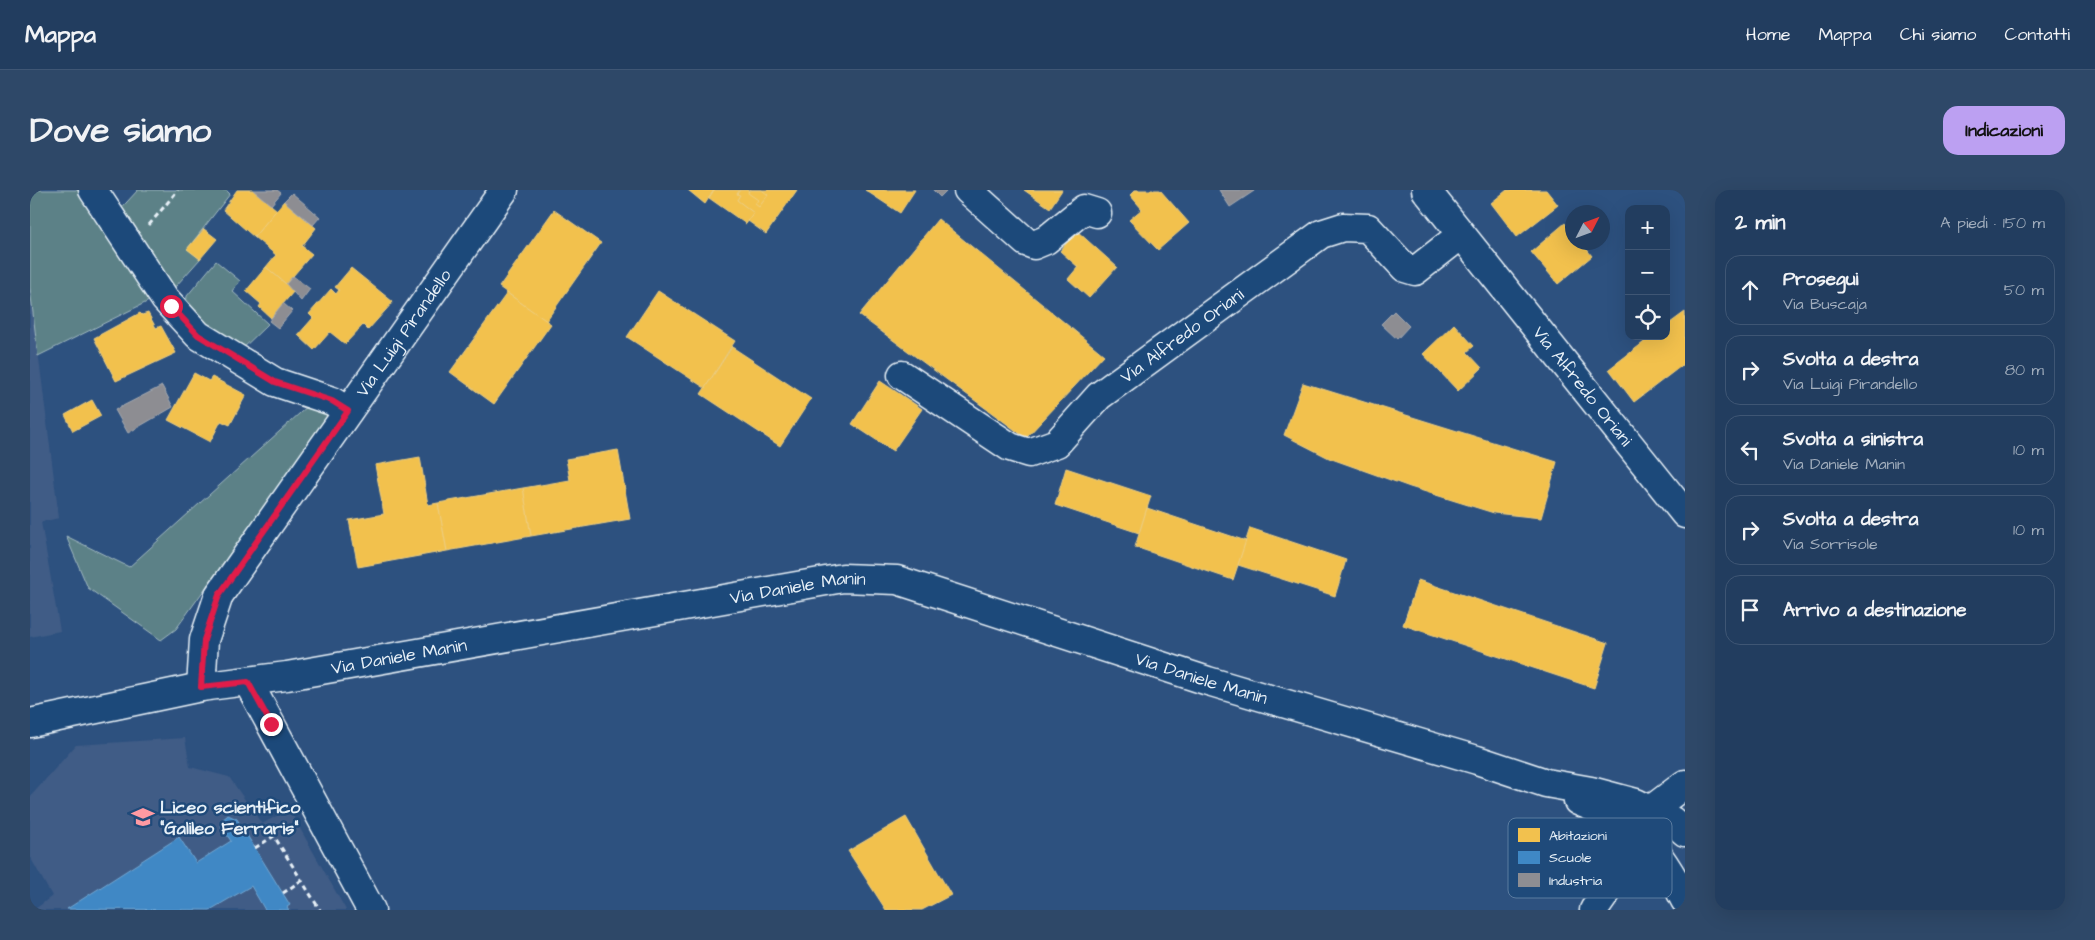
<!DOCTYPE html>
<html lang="it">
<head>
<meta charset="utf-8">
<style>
  body { margin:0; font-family:"Architects Daughter",sans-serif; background:#2e4868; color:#f1f3f6 }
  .controls { position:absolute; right:15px; top:15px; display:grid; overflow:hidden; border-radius:10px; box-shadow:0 5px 20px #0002 }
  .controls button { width:45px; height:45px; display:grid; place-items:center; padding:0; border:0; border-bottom:1px solid #3f5674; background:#223d5f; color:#f1f3f6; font:25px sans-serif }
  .compass { position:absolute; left:1535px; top:15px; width:45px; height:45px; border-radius:50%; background:#223d5f; box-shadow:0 5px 20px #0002; rotate:48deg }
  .stop { position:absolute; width:15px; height:15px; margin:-11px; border:4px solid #e11d48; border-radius:50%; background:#fff }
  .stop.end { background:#e11d48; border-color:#fff; box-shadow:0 1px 5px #0008 }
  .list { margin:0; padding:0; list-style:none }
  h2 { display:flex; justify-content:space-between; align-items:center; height:65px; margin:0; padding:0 20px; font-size:21px }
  h2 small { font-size:16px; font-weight:400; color:#a2aebd }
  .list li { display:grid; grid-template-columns:32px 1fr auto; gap:15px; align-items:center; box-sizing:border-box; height:70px; margin:0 10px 10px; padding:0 10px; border:1px solid #3f5674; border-radius:15px }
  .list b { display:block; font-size:19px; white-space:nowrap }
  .list p { margin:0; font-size:16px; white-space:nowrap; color:#a2aebd }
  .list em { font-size:16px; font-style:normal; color:#a2aebd }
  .icon { flex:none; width:28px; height:28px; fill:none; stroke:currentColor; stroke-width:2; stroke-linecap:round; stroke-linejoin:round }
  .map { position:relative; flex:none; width:1655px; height:720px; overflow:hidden; border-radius:15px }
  header { display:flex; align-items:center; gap:30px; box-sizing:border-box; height:70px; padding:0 25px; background:#223d5f; border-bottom:1px solid #3f5674 }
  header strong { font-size:24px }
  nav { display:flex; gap:28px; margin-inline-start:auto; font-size:18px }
  .intro { display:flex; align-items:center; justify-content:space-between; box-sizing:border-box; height:120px; padding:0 30px }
  h1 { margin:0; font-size:35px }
  .button { padding:12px 22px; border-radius:15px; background:#bca0f2; color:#111; font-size:18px; font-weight:700 }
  main { display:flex; gap:30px; padding:0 30px }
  aside { flex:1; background:#223d5f; border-radius:15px; box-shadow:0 5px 20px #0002 }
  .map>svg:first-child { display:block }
</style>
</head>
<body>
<header>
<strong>Mappa</strong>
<nav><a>Home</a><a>Mappa</a><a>Chi siamo</a><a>Contatti</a></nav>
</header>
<div class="intro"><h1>Dove siamo</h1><a class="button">Indicazioni</a></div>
<main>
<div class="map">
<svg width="1655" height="720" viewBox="0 0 1655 720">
  <rect width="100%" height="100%" fill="#2d517f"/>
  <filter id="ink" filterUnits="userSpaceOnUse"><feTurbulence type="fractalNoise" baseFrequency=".02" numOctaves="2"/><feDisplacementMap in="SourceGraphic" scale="10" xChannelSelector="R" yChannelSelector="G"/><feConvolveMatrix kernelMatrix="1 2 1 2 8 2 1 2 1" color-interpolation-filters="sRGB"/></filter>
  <g filter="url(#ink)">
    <!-- built -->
    <g fill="#405c86">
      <polygon points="0,97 29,328 11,332 30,441 0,447"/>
      <polygon points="155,548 160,577 199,587 232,634 259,619 316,720 4,720 22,706 0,667 0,607 46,555"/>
    </g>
    <!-- green -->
    <g fill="#5b8187" stroke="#a2b9c0">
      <polygon points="0,0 51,0 127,107 8,166 0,97"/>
      <polygon points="108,0 196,0 200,4 158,58 170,69 146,96 138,98 85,25"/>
      <polygon points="186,71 210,91 202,101 238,134 206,165 156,116 157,106"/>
      <polygon points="280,214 292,217 298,227 146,439 131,450 58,398 36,346 99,377"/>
    </g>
    <!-- homes -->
    <g fill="#f2c14e" stroke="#efcf81">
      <polygon points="207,0 223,0 247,20 224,47 193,20"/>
      <polygon points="658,0 684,0 675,14"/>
      <polygon points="684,0 710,0 707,4 710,5 707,10 724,23 716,34 679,8"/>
      <polygon points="710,0 767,0 736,44 718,31 724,23 707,10 710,5 707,4"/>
      <polygon points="719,0 732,0 738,5 729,17 725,14 728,10 718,3"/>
      <polygon points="835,0 885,0 870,23"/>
      <polygon points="994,0 1032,0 1020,18"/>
      <polygon points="1105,0 1130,0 1159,33 1128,60 1099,30 1112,19 1100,5"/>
      <polygon points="1477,0 1516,0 1528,15 1487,47 1461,13"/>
      <polygon points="254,11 286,38 272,56 282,64 256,94 236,77 246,65 224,47"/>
      <polygon points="524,20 571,53 516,131 469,97"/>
      <polygon points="908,29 1074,165 996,248 829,125"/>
      <polygon points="1535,33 1542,43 1542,52 1551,52 1562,66 1528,94 1501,62"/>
      <polygon points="174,39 187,49 170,69 157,59"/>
      <polygon points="1047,41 1087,77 1059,108 1038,89 1048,77 1030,61"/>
      <polygon points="236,77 264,101 241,128 229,117 231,114 216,101"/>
      <polygon points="321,78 363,112 338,140 333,135 315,154 300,142 284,160 268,145 283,128 279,124 301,99 306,104 309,100 305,97"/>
      <polygon points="628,101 705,151 675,198 597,147"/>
      <polygon points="477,103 521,134 464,214 420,182"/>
      <polygon points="1655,122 1655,173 1604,212 1579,179 1622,146 1636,146 1636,136"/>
      <polygon points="110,123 112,125 118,123 126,138 131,136 146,163 86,191 64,148"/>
      <polygon points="1424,134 1444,156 1437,162 1452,178 1428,201 1393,164"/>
      <polygon points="702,157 781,209 750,256 671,204"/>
      <polygon points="164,183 179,191 182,187 216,205 200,235 191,231 180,252 138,230"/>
      <polygon points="850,191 892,219 863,261 822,234"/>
      <polygon points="1273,193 1527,272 1511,328 1464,323 1380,297 1299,268 1254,245"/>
      <polygon points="62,210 71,226 43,241 35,225"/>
      <polygon points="588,260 600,329 501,346 493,298 540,290 536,269"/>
      <polygon points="390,267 398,315 408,313 417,361 328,377 319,330 354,324 345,275"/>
      <polygon points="1036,278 1121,306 1109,343 1025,315"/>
      <polygon points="493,298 501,346 417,361 408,313"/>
      <polygon points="1117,318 1216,351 1203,390 1105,357"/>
      <polygon points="1220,338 1316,370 1305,406 1208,375"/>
      <polygon points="1388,390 1578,453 1564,498 1373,435"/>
      <polygon points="876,627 921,705 892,720 856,720 818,661"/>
    </g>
    <!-- schools -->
    <polygon fill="#3f88c5" stroke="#72a8d4" points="198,625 207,629 260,715 257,717 259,720 235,720 221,696 180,720 37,719 149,647 166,673 201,651 191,636 191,631"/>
    <!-- industry -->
    <g fill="#8d8d92" stroke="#a8abb1">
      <polygon points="223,0 247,0 251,3 241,15"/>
      <polygon points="903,0 917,0 910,7"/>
      <polygon points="1189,0 1224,0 1224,1 1200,17"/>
      <polygon points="262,3 290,27 283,35 254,11"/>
      <polygon points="263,86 280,99 271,111 256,94"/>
      <polygon points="253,113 262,121 248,138 239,131"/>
      <polygon points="1364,121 1379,136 1367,149 1351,134"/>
      <polygon points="132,196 143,217 98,243 85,220"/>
    </g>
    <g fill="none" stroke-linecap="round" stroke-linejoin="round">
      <defs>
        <g id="minor">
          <polyline points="63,0 135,109 168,145 245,192 302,211 318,221"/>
          <polyline points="938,0 996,52 1004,55 1016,50 1054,19 1067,23"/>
          <path id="s1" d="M1396 0 1655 324"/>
          <path id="s2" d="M872 185 980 257 999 263 1027 253 1069 206 1291 44 1313 37 1338 38 1375 78 1385 81 1431 45"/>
          <polyline points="218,492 341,720"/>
          <path id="s3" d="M171 497 174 450 189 405 474 0"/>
          <polyline points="1564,720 1592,680 1622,658 1625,646 1622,619 1655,594"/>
        </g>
        <g id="major">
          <path id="s4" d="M0 533 171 497 257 486 813 388 867 390 1178 491 1447 570 1516 593 1561 601 1606 613 1641 630 1655 642"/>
          <path d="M1548 611C1564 618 1582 624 1597 634 1623 652 1641 683 1655 710"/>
        </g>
      </defs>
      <!-- minor casing -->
      <use href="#minor" stroke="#e8f1f8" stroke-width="31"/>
      <!-- major casing -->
      <use href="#major" stroke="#e8f1f8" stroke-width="31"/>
      <!-- path -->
      <g stroke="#e8f1f8" stroke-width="3" stroke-dasharray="5 4" stroke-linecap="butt">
        <polyline points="119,35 148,0"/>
        <polyline points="225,658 244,646 290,720"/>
        <polyline points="253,703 272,690"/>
      </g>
      <!-- minor -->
      <use href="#minor" stroke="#1f4a7a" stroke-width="28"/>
      <!-- major -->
      <use href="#major" stroke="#1f4a7a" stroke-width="28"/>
    </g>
  </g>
  <g fill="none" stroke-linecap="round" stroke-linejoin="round" filter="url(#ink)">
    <!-- route -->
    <polyline stroke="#e11d48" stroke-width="6" points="141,116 168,145 245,192 302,211 318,221 189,405 174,450 171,497 218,492 241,534"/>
  </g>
  <!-- icons -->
  <defs>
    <symbol id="school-bare" viewBox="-9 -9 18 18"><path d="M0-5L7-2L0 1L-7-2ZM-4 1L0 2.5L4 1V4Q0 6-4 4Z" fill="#ff9aa2" stroke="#1f4a7a" stroke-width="2.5" paint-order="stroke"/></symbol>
  </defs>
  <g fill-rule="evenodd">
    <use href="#school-bare" x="97" y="611" width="32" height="32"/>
  </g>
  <g text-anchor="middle" stroke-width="5" stroke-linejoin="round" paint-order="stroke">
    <!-- street labels -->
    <g font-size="18" fill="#e8f1f8" stroke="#1f4a7a">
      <text dy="6" stroke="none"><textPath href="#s3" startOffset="415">Via Luigi Pirandello</textPath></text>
      <text dy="6" stroke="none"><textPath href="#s2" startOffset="345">Via Alfredo Oriani</textPath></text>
      <text dy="6" stroke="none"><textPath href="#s1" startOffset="251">Via Alfredo Oriani</textPath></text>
      <text dy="6" stroke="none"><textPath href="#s4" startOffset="780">Via Daniele Manin</textPath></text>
      <text dy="6" stroke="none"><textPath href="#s4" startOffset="375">Via Daniele Manin</textPath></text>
      <text dy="6" stroke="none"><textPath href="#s4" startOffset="1200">Via Daniele Manin</textPath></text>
    </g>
    <!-- poi labels -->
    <g font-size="18" font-weight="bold" fill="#e8f1f8" stroke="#1f4a7a" text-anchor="start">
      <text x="130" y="623">Liceo scientifico<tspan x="130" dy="21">"Galileo Ferraris"</tspan></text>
    </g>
  </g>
  <!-- legend -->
  <rect x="1478" y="628" width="164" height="80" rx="8" fill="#1f4a7a" stroke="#5b7ca0" stroke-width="1"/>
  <rect x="1488" y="638" width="22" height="14" fill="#f2c14e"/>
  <rect x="1488" y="661" width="22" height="13" fill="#3f88c5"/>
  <rect x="1488" y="683" width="22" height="14" fill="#8d8d92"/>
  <g font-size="14" fill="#e8f1f8">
    <text x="1519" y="650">Abitazioni</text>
    <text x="1519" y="672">Scuole</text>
    <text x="1519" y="695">Industria</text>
  </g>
</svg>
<div class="controls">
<button>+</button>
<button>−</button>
<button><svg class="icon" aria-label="locate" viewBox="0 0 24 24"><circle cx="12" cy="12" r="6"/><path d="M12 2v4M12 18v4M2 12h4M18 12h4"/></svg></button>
</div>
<svg class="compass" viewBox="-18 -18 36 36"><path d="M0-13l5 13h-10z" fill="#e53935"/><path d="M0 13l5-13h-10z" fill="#a2aebd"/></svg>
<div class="stop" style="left:141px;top:116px"></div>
<div class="stop end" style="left:241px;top:534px"></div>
</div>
<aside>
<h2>2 min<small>A piedi · 150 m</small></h2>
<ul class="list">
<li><svg class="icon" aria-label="ahead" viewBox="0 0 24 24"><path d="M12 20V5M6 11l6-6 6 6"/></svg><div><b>Prosegui</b><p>Via Buscaja</p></div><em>50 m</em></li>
<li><svg class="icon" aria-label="right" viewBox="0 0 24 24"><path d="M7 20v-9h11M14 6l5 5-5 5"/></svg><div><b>Svolta a destra</b><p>Via Luigi Pirandello</p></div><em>80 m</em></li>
<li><svg class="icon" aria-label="left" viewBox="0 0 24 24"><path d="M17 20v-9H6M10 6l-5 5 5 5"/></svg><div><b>Svolta a sinistra</b><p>Via Daniele Manin</p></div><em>10 m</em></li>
<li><svg class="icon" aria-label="right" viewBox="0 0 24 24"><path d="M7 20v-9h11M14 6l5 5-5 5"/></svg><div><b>Svolta a destra</b><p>Via Sorrisole</p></div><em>10 m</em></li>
<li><svg class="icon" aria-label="arrive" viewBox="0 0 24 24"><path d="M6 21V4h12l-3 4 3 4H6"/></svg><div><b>Arrivo a destinazione</b></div></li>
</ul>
</aside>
</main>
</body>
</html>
